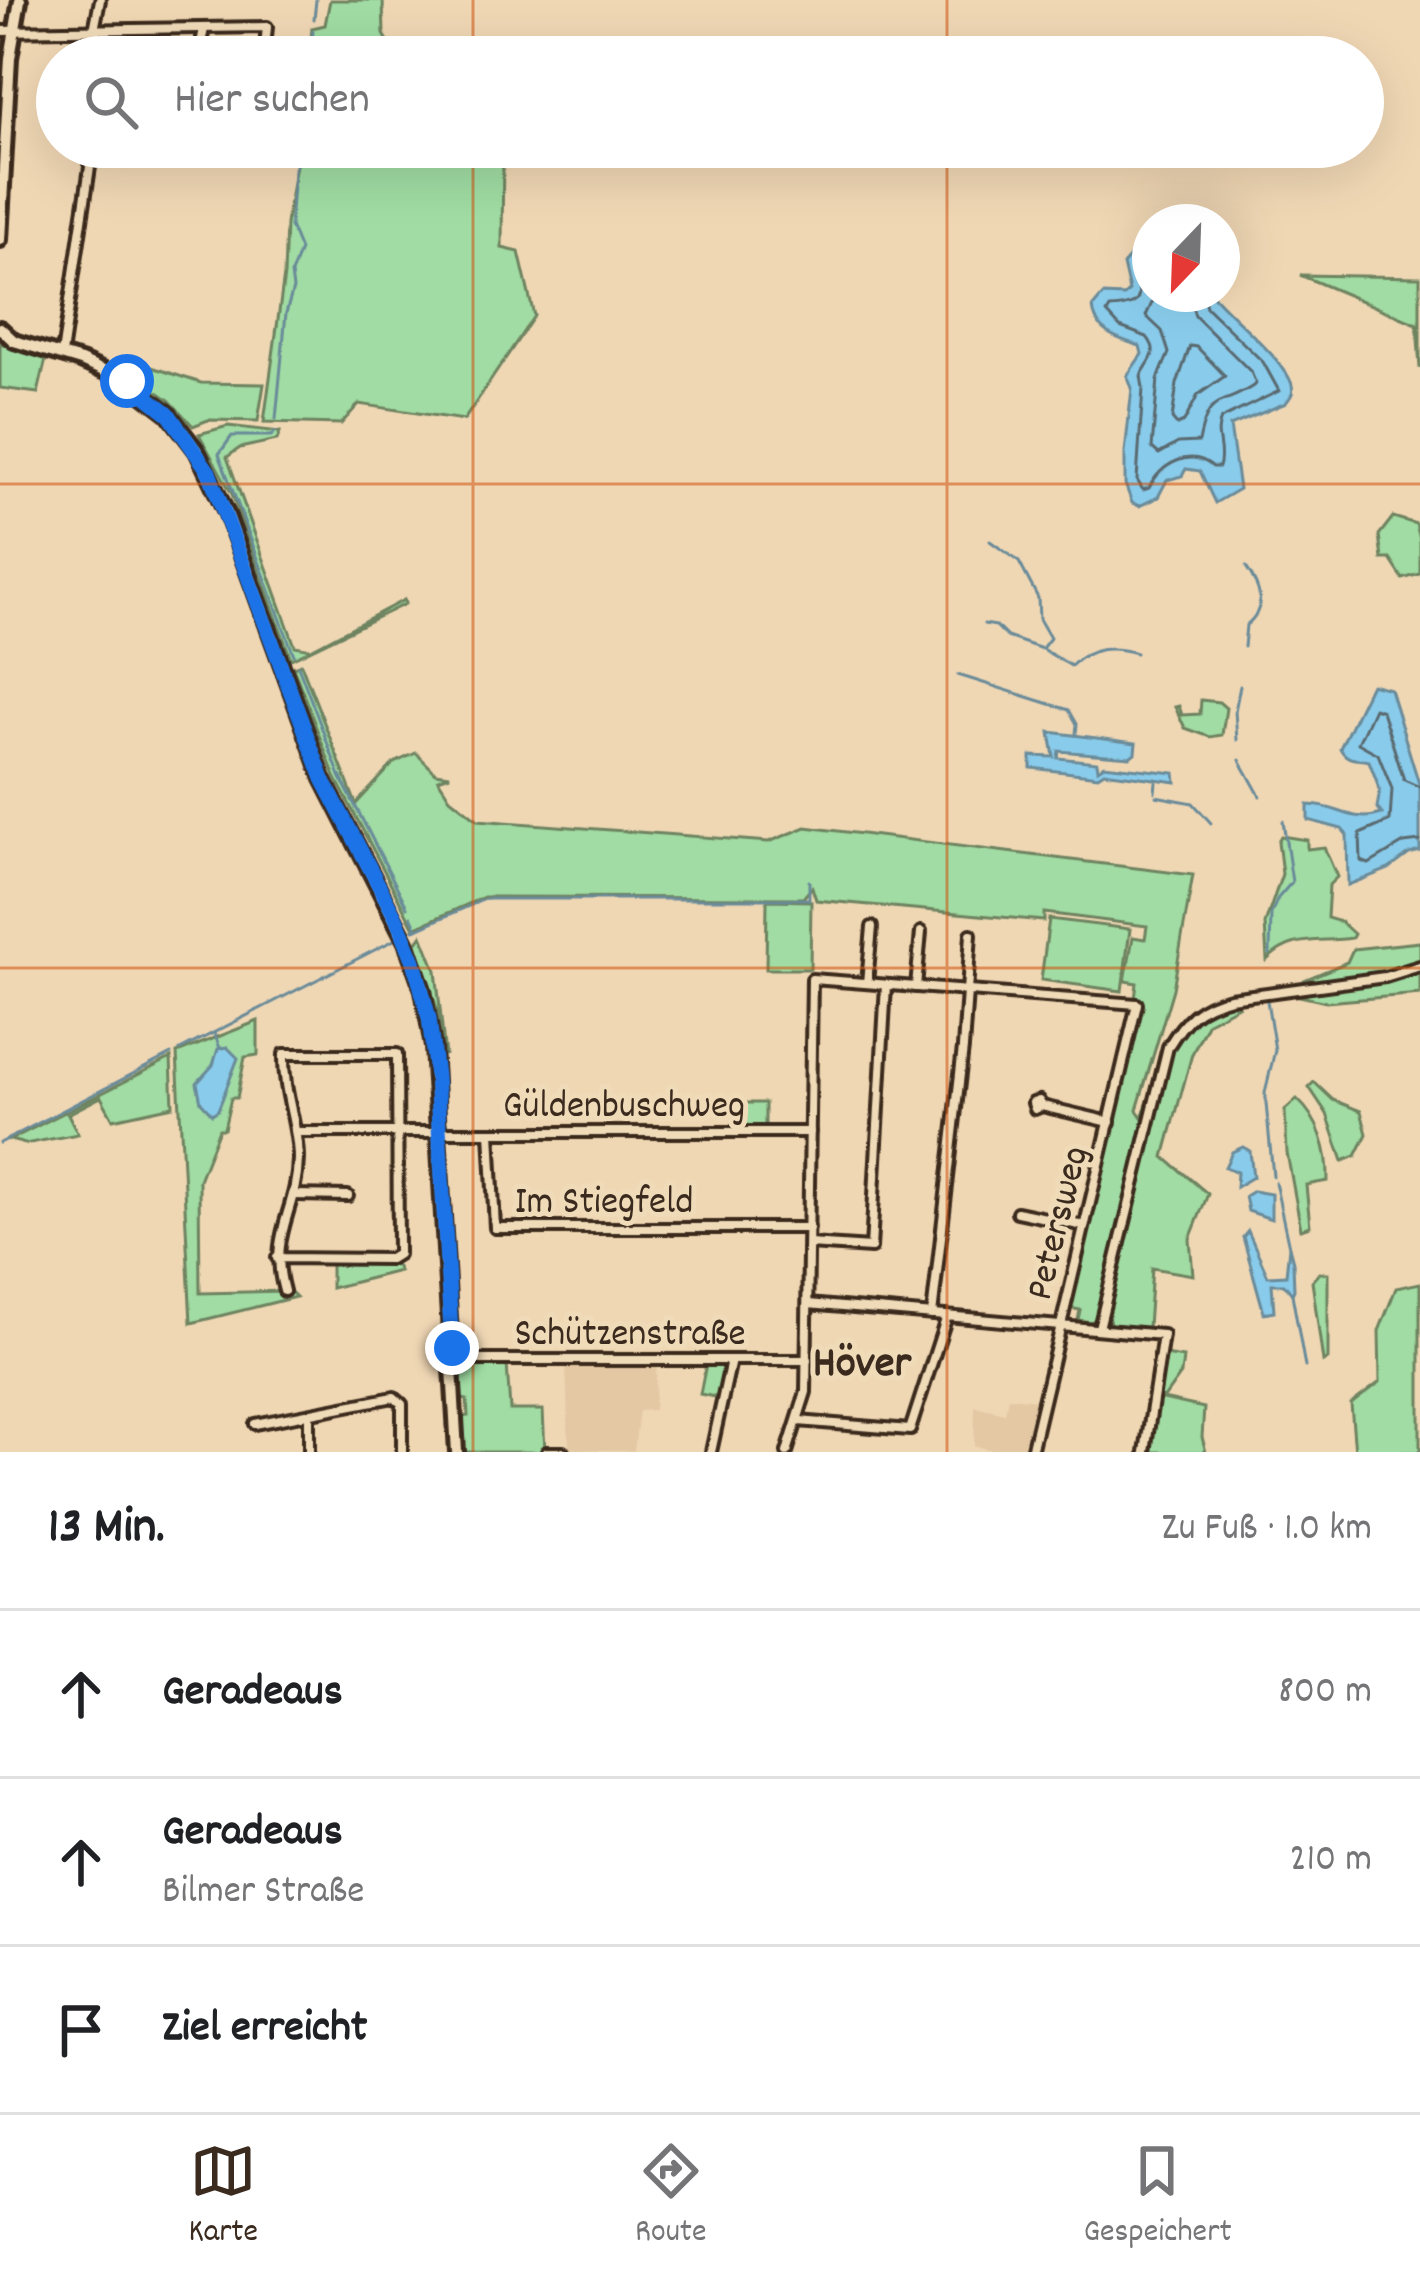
<!DOCTYPE html>
<html lang="de">
<head>
<meta charset="utf-8">
<style>
  body { margin:0; font-family:Dekko,sans-serif; background:#f6f6f6; color:#202124 }
  .compass { position:absolute; left:1132px; top:204px; width:108px; height:108px; border-radius:50%; background:#fff; box-shadow:0 12px 48px #0002; rotate:203deg }
  .stop { position:absolute; width:36px; height:36px; margin:-27px; border:9px solid #1a73e8; border-radius:50%; background:#fff }
  .stop.end { background:#1a73e8; border-color:#fff; box-shadow:0 3px 12px #0008 }
  .list { margin:0; padding:0; list-style:none }
  h2 { display:flex; justify-content:space-between; align-items:center; height:156px; margin:0; padding:0 48px; font-size:51px }
  h2 small { font-size:39px; font-weight:400; color:#757577 }
  .list li { display:grid; grid-template-columns:78px 1fr auto; gap:36px; align-items:center; box-sizing:border-box; height:168px; padding:0 48px; border-top:3px solid #e0e0e0 }
  .list b { display:block; font-size:45px; white-space:nowrap }
  .list p { margin:0; font-size:39px; white-space:nowrap; color:#757577 }
  .list em { font-size:39px; font-style:normal; color:#757577 }
  .icon { flex:none; width:66px; height:66px; fill:none; stroke:currentColor; stroke-width:2; stroke-linecap:round; stroke-linejoin:round }
  .map { position:relative; flex:none; width:1420px; height:1452px; overflow:hidden }
  .search { position:absolute; background:#fff; box-shadow:0 12px 48px #0002; left:36px; right:36px; top:36px; height:132px; display:flex; align-items:center; gap:30px; box-sizing:border-box; padding:0 42px; border-radius:66px; color:#757577; font-size:45px }
  .sheet { height:660px; background:#fff }
  nav { display:flex; justify-content:space-around; align-items:center; box-sizing:border-box; height:168px; border-top:3px solid #e0e0e0; background:#fff; font-size:33px; color:#757577 }
  nav a { display:grid; justify-items:center; gap:6px }
  nav .on { color:#3b2a1e }
  .map>svg:first-child { display:block }
</style>
</head>
<body>
<div class="map">
<svg width="1420" height="1452" viewBox="0 0 1420 1452">
  <rect width="100%" height="100%" fill="#f0d7b4"/>
  <filter id="ink" filterUnits="userSpaceOnUse"><feTurbulence type="fractalNoise" baseFrequency=".00833" numOctaves="2"/><feDisplacementMap in="SourceGraphic" scale="24" xChannelSelector="R" yChannelSelector="G"/><feConvolveMatrix kernelMatrix="1 2 1 2 8 2 1 2 1" color-interpolation-filters="sRGB"/></filter>
  <g filter="url(#ink)">
    <!-- built -->
    <g fill="#e4c8a4">
      <polygon points="566,1364 657,1364 654,1410 639,1411 634,1451 569,1449"/>
      <polygon points="1008,1397 1039,1400 1027,1452 1000,1452 974,1446 975,1406 1005,1413"/>
    </g>
    <!-- green -->
    <g fill="#a0dca3" stroke="#6e8360" stroke-width="3">
      <polygon points="330,0 383,0 384,34 397,57 309,57 312,28 325,25"/>
      <polygon points="299,147 503,147 502,248 519,252 534,316 464,420 359,404 341,424 264,422 284,275 286,224"/>
      <polygon points="1300,275 1420,277 1420,369 1417,324"/>
      <polygon points="0,343 46,359 38,393 0,388"/>
      <polygon points="130,360 201,383 264,384 258,421 208,420 193,426 169,400 126,370"/>
      <polygon points="228,426 280,432 277,440 240,448 227,457 295,646 311,649 404,600 405,604 291,659 232,494 199,434"/>
      <polygon points="1393,517 1416,524 1420,539 1420,574 1403,579 1390,559 1382,559 1379,535"/>
      <polygon points="301,664 356,804 394,763 416,753 436,773 450,775 438,779 450,798 478,820 769,842 806,827 1193,875 1173,989 1137,1110 1142,1117 1178,1022 1201,1010 1231,1002 1238,1006 1208,1022 1192,1054 1164,1157 1208,1194 1190,1239 1193,1275 1152,1268 1148,1328 1110,1324 1109,1319 1098,1317 1091,1322 1078,1320 1080,1310 1069,1308 1142,1000 1135,999 1137,983 1125,981 1133,937 1145,939 1147,926 1044,913 1044,921 816,900 812,887 803,898 484,897 414,928 335,777 293,667"/>
      <polygon points="1201,700 1219,702 1226,708 1222,735 1210,737 1185,728 1175,707 1179,706 1182,715 1200,714"/>
      <path d="M1281 836 1307 840V849L1324 847 1337 877 1329 885 1327 918 1341 922 1354 934 1352 938C1318 943 1293 934 1267 960L1265 924 1282 874 1278 841Z"/>
      <polygon points="767,900 811,901 810,969 766,969"/>
      <polygon points="1049,919 1130,929 1122,991 1041,980"/>
      <polygon points="422,935 436,970 445,1056 439,1015 416,943"/>
      <polygon points="414,942 438,1025 446,1127 412,945"/>
      <polygon points="1420,942 1420,994 1326,1002 1299,996 1304,980 1347,962 1353,949"/>
      <polygon points="258,1021 258,1055 245,1057 237,1098 231,1098 224,1129 219,1129 199,1180 200,1293 290,1291 296,1297 191,1323 177,1053"/>
      <polygon points="171,1058 173,1106 113,1119 101,1097 68,1114 78,1134 25,1144 10,1140"/>
      <polygon points="1314,1082 1333,1100 1361,1111 1367,1134 1356,1156 1343,1161 1327,1114 1309,1087"/>
      <path d="M1297 1099C1319 1119 1329 1151 1328 1181L1306 1185 1310 1226 1301 1229 1287 1153 1285 1110Z"/>
      <rect x="739" y="1103" width="26" height="23"/>
      <polygon points="331,1262 394,1262 399,1271 331,1288"/>
      <polygon points="1319,1273 1328,1273 1328,1359 1323,1362 1312,1281"/>
      <polygon points="1420,1283 1420,1452 1355,1452 1351,1404 1380,1382 1379,1331 1396,1288"/>
      <polygon points="1165,1355 1183,1358 1181,1374 1163,1399 1204,1408 1202,1437 1206,1452 1150,1452"/>
      <polygon points="463,1364 507,1364 510,1410 543,1410 545,1452 464,1452 462,1417 468,1416 467,1400 462,1399 460,1368"/>
      <polygon points="706,1364 723,1364 726,1368 720,1398 700,1394"/>
    </g>
    <!-- water -->
    <g fill="#89cbeb" stroke="#6a8b99" stroke-width="3">
      <path d="M1146 238 1150 240V294H1212C1231 317 1285 360 1292 385 1294 394 1291 396 1286 403L1230 426 1239 489 1215 503 1200 471 1186 469 1182 476 1167 480 1158 497 1139 506 1132 503 1125 484V453L1132 388 1127 376 1142 354 1140 346C1118 339 1095 333 1093 307L1103 295 1124 296 1129 291 1123 265Z"/>
      <path d="M1371 684 1390 689 1420 787V851L1409 854 1389 869 1348 885 1347 835 1342 829 1308 820V805C1339 805 1351 824 1382 814L1377 808 1380 790 1369 761C1357 758 1347 762 1340 748Z"/>
      <polygon points="1050,732 1136,743 1135,753 1130,757 1059,751 1058,758 1097,762 1098,769 1104,765 1175,773 1176,782 1104,772 1098,776 1031,768 1031,756 1054,757"/>
      <polygon points="227,1047 238,1058 218,1110 212,1114 201,1102 197,1083 213,1065 218,1049"/>
      <polygon points="1243,1147 1250,1151 1253,1177 1236,1187 1237,1172 1225,1167 1232,1152"/>
      <polygon points="1253,1191 1271,1194 1271,1219 1248,1211 1245,1196"/>
      <polygon points="1248,1231 1268,1276 1286,1275 1289,1247 1293,1262 1294,1290 1292,1294 1284,1284 1272,1284 1274,1311 1264,1313 1243,1237"/>
    </g>
    <g fill="none" stroke-linecap="round" stroke-linejoin="round">
      <!-- shore -->
      <g stroke="#5a6a70" stroke-width="3">
        <path d="M1150 251 1135 269C1140 297 1146 306 1110 308L1107 313 1120 327 1147 337C1161 354 1148 361 1141 376L1143 388 1137 480 1143 490 1149 488C1161 464 1190 447 1213 467H1219C1225 450 1213 435 1221 419L1279 391 1263 362 1206 307 1203 294"/>
        <path d="M1156 294 1146 316 1162 331 1169 353 1158 379 1152 448 1159 454 1178 443 1199 442C1209 390 1222 409 1256 384L1251 372 1195 316 1188 294"/>
        <polygon points="1190,346 1197,347 1225,376 1198,395 1184,422 1177,425 1172,419 1177,384"/>
        <polyline points="1420,787 1404,780 1382,711 1374,708 1358,743 1378,754 1392,789 1390,821 1360,834 1361,861 1369,864 1404,843 1420,841"/>
      </g>
      <!-- stream -->
      <g stroke="#6a8b99" stroke-width="3">
        <polyline points="314,19 316,0"/>
        <polyline points="310,57 313,31"/>
        <polyline points="276,419 286,313 293,289 291,274 300,250 290,226 294,171 301,147"/>
        <polyline points="275,432 271,436 232,436 219,454 294,655"/>
        <polyline points="990,541 1019,562 1038,598 1039,619 1050,638 1043,647"/>
        <path d="M984 624 996 626 1007 637 1042 649 1071 666C1090 647 1111 646 1136 653"/>
        <path d="M1244 647 1246 625C1268 608 1260 587 1246 567"/>
        <polyline points="298,666 340,776 407,907"/>
        <polyline points="958,675 1069,710 1077,724 1076,734"/>
        <polyline points="1237,740 1235,711 1240,686"/>
        <polyline points="1240,760 1260,796"/>
        <polyline points="1155,792 1156,782"/>
        <polyline points="1156,796 1193,803 1211,823"/>
        <polyline points="411,916 417,929 414,930"/>
        <polyline points="417,929 485,899 809,899 809,881"/>
        <polyline points="1270,954 1271,914 1278,898 1292,882 1283,821"/>
        <polyline points="1265,988 1275,1050 1265,1093 1273,1176"/>
        <polyline points="214,1033 220,1048"/>
        <polyline points="180,1050 396,939"/>
        <polyline points="0,1143 171,1054"/>
        <polyline points="1275,1182 1289,1247"/>
        <polyline points="1292,1294 1305,1367"/>
      </g>
      <defs>
        <g id="minor">
          <polyline points="0,31 267,27 264,57"/>
          <polyline points="94,57 94,30 100,0"/>
          <polyline points="198,57 204,29"/>
          <polyline points="62,354 93,147"/>
          <polyline points="867,983 872,927"/>
          <polyline points="916,987 921,932"/>
          <polygon points="1039,1101 1042,1106 1035,1109 1033,1103"/>
          <polyline points="1042,1106 1110,1122"/>
          <polyline points="297,1132 810,1132"/>
          <polyline points="490,1132 495,1228 809,1228"/>
          <polyline points="294,1195 348,1196"/>
          <polyline points="1017,1212 1084,1226"/>
          <polyline points="809,1244 871,1248 886,985"/>
          <path d="M277 1258 390 1259 398 1254 397 1054H284C283 1095 298 1123 298 1159 297 1212 268 1234 284 1291"/>
          <polyline points="808,1304 1163,1335 1145,1452"/>
          <polyline points="932,1315 963,1048 971,934"/>
          <path d="M1099 1328 1168 1047C1185 1019 1198 1006 1230 998L1385 977 1420 966"/>
          <polyline points="453,1360 807,1360"/>
          <polyline points="798,1421 910,1430 947,1316"/>
          <polyline points="255,1424 394,1397 402,1404 402,1452"/>
          <polyline points="309,1452 309,1415"/>
          <polyline points="547,1452 563,1452"/>
          <polyline points="711,1452 731,1360"/>
          <polyline points="787,1452 806,1392 812,979 1137,1004 1031,1452"/>
        </g>
        <g id="tertiary">
          <polyline points="0,240 10,58 20,0"/>
          <polyline points="0,328 14,341 81,361 126,381 168,413 197,451 227,514 323,779 406,942 423,990 433,1047 457,1452"/>
        </g>
      </defs>
      <!-- minor casing -->
      <use href="#minor" stroke="#3b2a1e" stroke-width="16"/>
      <!-- tertiary casing -->
      <use href="#tertiary" stroke="#3b2a1e" stroke-width="20"/>
      <!-- minor -->
      <use href="#minor" stroke="#f0dbb9" stroke-width="8"/>
      <!-- tertiary -->
      <use href="#tertiary" stroke="#f0dbb9" stroke-width="10"/>
    </g>
  </g>
  <g fill="none" stroke-linecap="round" stroke-linejoin="round" filter="url(#ink)">
    <!-- route -->
    <polyline stroke="#1a73e8" stroke-width="15" points="127,381 168,413 209,472 323,779 396,918 414,961 429,1018 436,1076 452,1348"/>
  </g>
  <!-- grid -->
  <path fill="none" stroke="#ce520f" stroke-width="3" stroke-opacity="0.55" d="M473 0V57M947 0V57M473 147V1452M947 147V1452M0 484H1420M0 968H1420"/>
  <g text-anchor="middle" stroke-width="10" stroke-linejoin="round" paint-order="stroke">
    <!-- street labels -->
    <g font-size="39" fill="#3b2a1e" stroke="#f0dbb9">
      <text x="624" y="1116">Güldenbuschweg</text>
      <text x="604" y="1212">Im Stiegfeld</text>
      <text transform="translate(1054 1222) rotate(-76)" y="14">Petersweg</text>
      <text x="630" y="1344">Schützenstraße</text>
    </g>
    <!-- quarter labels -->
    <g font-size="45" font-weight="bold" fill="#3b2a1e" stroke="#f0dbb9">
      <text x="862" y="1375">Höver</text>
    </g>
  </g>
</svg>
<svg class="compass" viewBox="-18 -18 36 36"><path d="M0-13l5 13h-10z" fill="#e53935"/><path d="M0 13l5-13h-10z" fill="#757577"/></svg>
<div class="stop" style="left:127px;top:381px"></div>
<div class="stop end" style="left:452px;top:1348px"></div>
<div class="search"><svg class="icon" aria-label="search" viewBox="0 0 24 24"><circle cx="10" cy="10" r="6"/><path d="M15 15l6 6"/></svg>Hier suchen</div>
</div>
<section class="sheet">
<h2>13 Min.<small>Zu Fuß · 1.0 km</small></h2>
<ul class="list">
<li><svg class="icon" aria-label="ahead" viewBox="0 0 24 24"><path d="M12 20V5M6 11l6-6 6 6"/></svg><div><b>Geradeaus</b></div><em>800 m</em></li>
<li><svg class="icon" aria-label="ahead" viewBox="0 0 24 24"><path d="M12 20V5M6 11l6-6 6 6"/></svg><div><b>Geradeaus</b><p>Bilmer Straße</p></div><em>210 m</em></li>
<li><svg class="icon" aria-label="arrive" viewBox="0 0 24 24"><path d="M6 21V4h12l-3 4 3 4H6"/></svg><div><b>Ziel erreicht</b></div></li>
</ul>
</section>
<nav>
<a class="on"><svg class="icon" aria-label="map" viewBox="0 0 24 24"><path d="M3 6l6-2 6 2 6-2v14l-6 2-6-2-6 2zM9 4v14M15 6v14"/></svg>Karte</a>
<a><svg class="icon" aria-label="directions" viewBox="0 0 24 24"><path d="M12 3l9 9-9 9-9-9zM9 14v-3h6M13 9l2 2-2 2"/></svg>Route</a>
<a><svg class="icon" aria-label="saved" viewBox="0 0 24 24"><path d="M7 4h10v16l-5-4-5 4z"/></svg>Gespeichert</a>
</nav>
</body>
</html>
